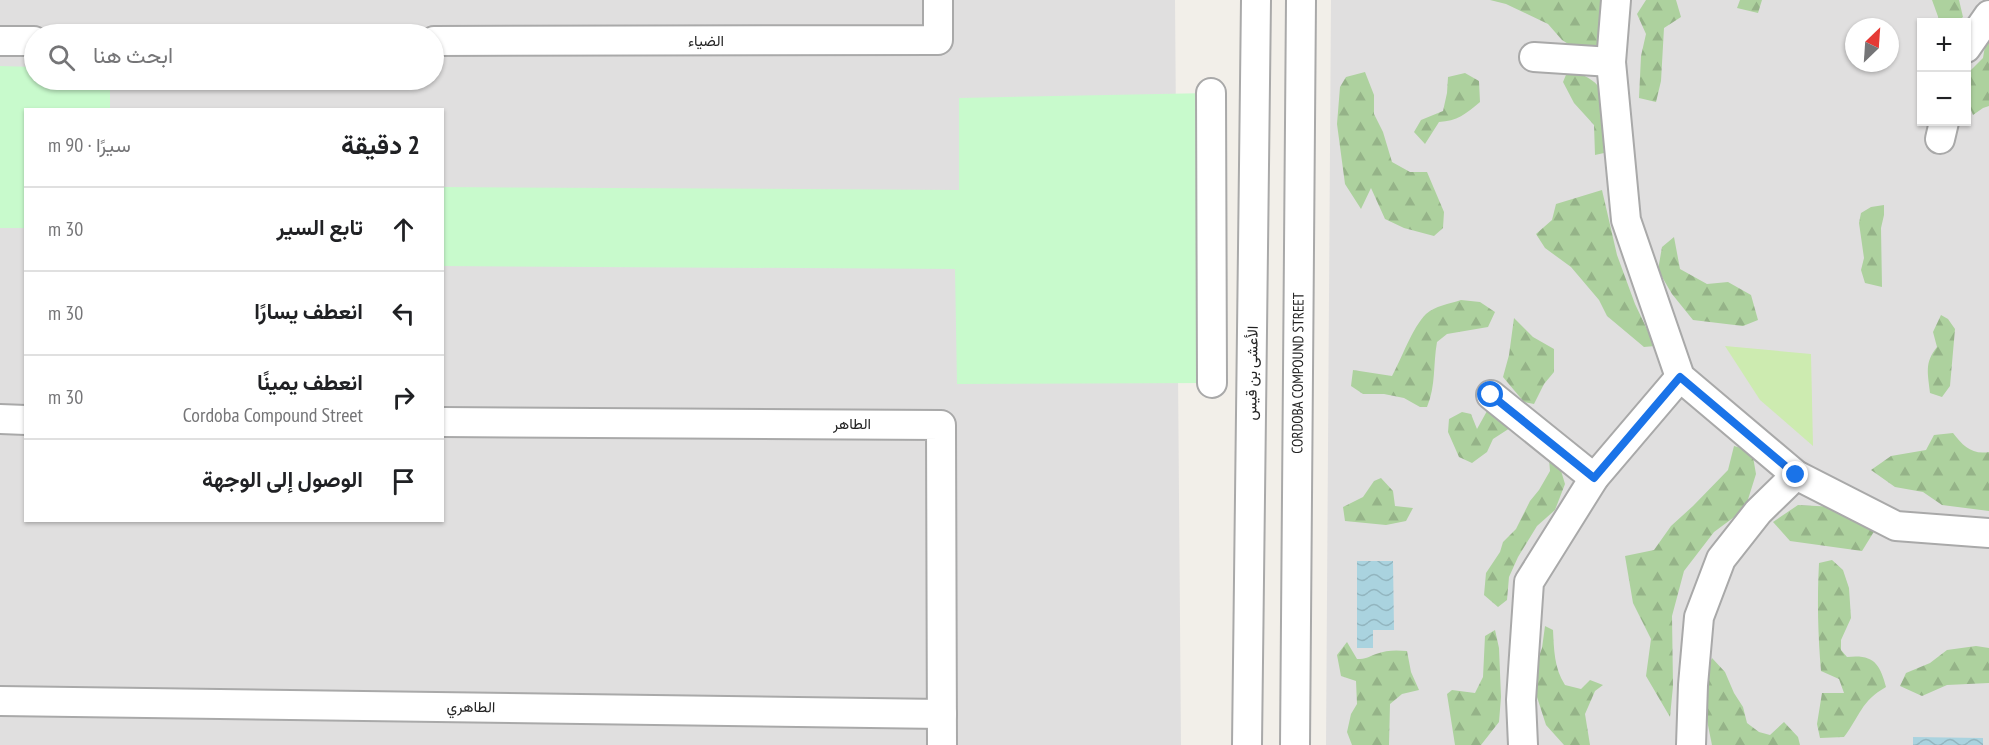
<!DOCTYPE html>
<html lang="ar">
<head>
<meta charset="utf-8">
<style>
  body { margin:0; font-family:"PT Sans Narrow",Vazirmatn,sans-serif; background:#f6f6f6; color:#202124; direction:rtl }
  .controls { position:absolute; right:18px; top:18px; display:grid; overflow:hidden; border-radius:0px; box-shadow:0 2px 4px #0004 }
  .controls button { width:54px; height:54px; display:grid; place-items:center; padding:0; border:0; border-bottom:2px solid #e0e0e0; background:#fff; color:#202124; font:30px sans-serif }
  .compass { position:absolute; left:1845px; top:18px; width:54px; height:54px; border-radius:50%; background:#fff; box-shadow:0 2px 4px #0004; rotate:25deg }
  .stop { position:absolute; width:18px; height:18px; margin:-14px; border:4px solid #1a73e8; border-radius:50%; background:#fff }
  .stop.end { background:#1a73e8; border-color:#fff; box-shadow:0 2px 6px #0008 }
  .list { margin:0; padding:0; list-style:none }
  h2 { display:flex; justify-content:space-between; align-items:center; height:78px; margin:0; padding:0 24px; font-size:26px }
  h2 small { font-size:20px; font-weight:400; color:#757577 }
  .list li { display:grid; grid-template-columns:39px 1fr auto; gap:18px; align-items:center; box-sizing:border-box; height:84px; padding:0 24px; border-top:2px solid #e0e0e0 }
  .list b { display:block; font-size:22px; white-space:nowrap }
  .list p { margin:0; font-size:20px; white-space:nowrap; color:#757577 }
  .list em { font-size:20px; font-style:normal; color:#757577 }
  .icon { flex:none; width:33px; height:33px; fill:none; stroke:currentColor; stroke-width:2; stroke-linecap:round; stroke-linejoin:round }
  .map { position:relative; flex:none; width:1989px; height:745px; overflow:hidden; direction:ltr }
  .search { position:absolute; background:#fff; box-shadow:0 2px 4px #0004; left:24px; top:24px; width:420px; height:66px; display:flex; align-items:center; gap:15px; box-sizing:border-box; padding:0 21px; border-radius:33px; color:#757577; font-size:22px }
  .panel { position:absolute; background:#fff; box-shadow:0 2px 4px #0004; left:24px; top:108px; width:420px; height:414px; border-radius:0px; direction:rtl }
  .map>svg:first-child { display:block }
</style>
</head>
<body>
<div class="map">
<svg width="1989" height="745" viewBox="0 0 1989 745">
  <defs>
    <pattern id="forest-firs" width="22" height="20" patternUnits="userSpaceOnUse" patternTransform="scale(1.5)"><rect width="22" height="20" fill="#add19e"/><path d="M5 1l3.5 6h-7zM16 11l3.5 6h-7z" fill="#95b388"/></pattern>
    <pattern id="water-waves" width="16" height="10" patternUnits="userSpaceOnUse" patternTransform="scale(1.5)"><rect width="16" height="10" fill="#aad3df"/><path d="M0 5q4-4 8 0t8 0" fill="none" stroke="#92b5bf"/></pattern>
  </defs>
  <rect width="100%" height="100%" fill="#f2efe9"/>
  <!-- residential -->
  <g fill="#e0dfdf" fill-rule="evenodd">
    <path d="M0 0H1175L1181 745H0ZM34 34H434V80H34ZM26 110H442V520H26Z"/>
    <path d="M1331 0H1989V745H1326ZM1922 22H1966V122H1922ZM1854 27H1890V63H1854Z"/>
  </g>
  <!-- grass -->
  <polygon fill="#cdebb0" points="1725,346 1811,354 1813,446 1760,400"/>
  <!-- forest -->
  <g fill="url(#forest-firs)">
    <polygon points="1490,0 1605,0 1601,8 1606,29 1601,48 1576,49 1562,40 1548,24 1506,4"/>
    <polygon points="1646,0 1676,0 1681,17 1664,28 1661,81 1656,102 1639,98 1641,56 1646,34 1637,14"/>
    <polygon points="1740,0 1762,0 1758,13 1737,8"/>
    <polygon points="1932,0 1959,0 1963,17 1957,22 1940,22"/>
    <polygon points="1987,34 1989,34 1989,106 1983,108 1973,115 1967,100 1966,75 1983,58"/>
    <path d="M1568 70C1578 73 1591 77 1598 86 1607 99 1603 136 1604 153L1595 155 1594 125 1574 103 1563 82Z"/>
    <polygon points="1365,72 1374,95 1374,114 1383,132 1392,162 1410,172 1427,172 1444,212 1443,228 1434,236 1404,228 1385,219 1371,188 1361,209 1345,184 1337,124 1340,87 1346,77"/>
    <path d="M1465 73 1479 81 1480 102C1466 114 1457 121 1439 122L1425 144 1414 132 1421 120 1443 111 1447 93 1448 77Z"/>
    <polygon points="1602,190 1617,255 1635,304 1655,346 1644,347 1607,316 1599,300 1571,267 1545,248 1536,234 1552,220 1556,204"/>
    <polygon points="1884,205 1884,215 1881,228 1882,287 1865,283 1861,270 1864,258 1859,223 1861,213 1871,207"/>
    <polygon points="1674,237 1680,269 1707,284 1728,282 1751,295 1758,320 1743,326 1693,320 1672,294 1658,270 1662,247"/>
    <path d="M1461 300 1480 302 1495 312 1488 327 1447 334 1437 342C1433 364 1436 386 1427 407H1420L1404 398 1384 394H1363L1351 386 1353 370 1392 376C1402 358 1412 328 1426 314 1435 306 1449 304 1461 300Z"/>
    <path d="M1941 315 1948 319 1955 329 1950 386 1942 397 1930 393C1928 373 1924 363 1937 347L1933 332Z"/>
    <polygon points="1514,318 1533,337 1554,349 1554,372 1544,384 1534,404 1524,402 1503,377 1509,355"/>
    <polygon points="1492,402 1511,421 1510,428 1493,439 1487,452 1472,463 1459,457 1448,432 1449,419 1462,412 1471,414 1477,429"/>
    <path d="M1953 433C1963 446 1972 455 1989 452V511L1942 505 1923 492 1895 487 1871 470 1891 456 1926 450 1934 435Z"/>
    <polygon points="1734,446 1752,451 1756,474 1745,509 1714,532 1684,571 1672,616 1673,686 1670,717 1646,676 1651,639 1633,603 1625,556 1654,550 1671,526 1693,506 1728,470"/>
    <polygon points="1549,459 1559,464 1565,484 1555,510 1537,526 1518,557 1509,577 1507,600 1498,607 1484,595 1486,573 1500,552 1503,542 1516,529 1530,501 1539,490 1550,471"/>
    <polygon points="1381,478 1393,491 1395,506 1413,508 1406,521 1386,525 1345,521 1343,507 1363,497 1374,481"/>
    <polygon points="1798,505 1835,507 1875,530 1862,551 1790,541 1773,522"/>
    <path d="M1832 560 1843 570 1849 588 1851 618 1841 640V650L1847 657C1874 654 1880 664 1886 687 1861 701 1860 716 1844 737L1820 738 1817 724 1822 693H1844L1839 679 1821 671C1818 635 1817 600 1819 563Z"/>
    <path d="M1545 626 1553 630C1554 649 1554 668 1565 685L1581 689 1590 680 1603 685 1595 691 1585 714 1590 745H1564L1546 725 1537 697 1529 684 1542 648Z"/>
    <polygon points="1495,630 1499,648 1501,697 1499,722 1481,745 1455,745 1447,694 1452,690 1475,693 1483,677 1485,636"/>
    <path d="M1347 642 1357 659C1366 659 1368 657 1376 654 1386 650 1396 650 1407 651L1411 672 1419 690 1402 694 1390 704 1389 745H1352L1347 732 1351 714 1357 704 1356 681 1341 676 1337 655Z"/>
    <polygon points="1976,646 1989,648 1989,683 1947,685 1922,696 1900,686 1906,673 1930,663 1947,650"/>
    <path d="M1712 658 1725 672 1734 693 1743 707 1747 723 1759 732 1770 735 1784 722 1798 737 1800 745H1712C1706 714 1698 688 1712 658Z"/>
  </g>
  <!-- park -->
  <g fill="#c8facc">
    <polygon points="0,66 34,67 34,80 110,80 110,109 26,110 25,228 0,228"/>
    <polygon points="1211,93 1212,383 957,384 955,269 443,266 443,187 959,190 959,98"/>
  </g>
  <!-- water -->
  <g fill="url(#water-waves)">
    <polygon points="1357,561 1393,561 1394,630 1373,630 1373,648 1357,648"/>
    <polygon points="1913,737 1983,738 1983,745 1913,745"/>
  </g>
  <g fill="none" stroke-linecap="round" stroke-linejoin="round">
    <defs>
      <g id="minor">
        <polyline points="1616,0 1611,62 1626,220 1680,377 1796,475 1896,526 1989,533"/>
        <polyline points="0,41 34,41"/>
        <polyline points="434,41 938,40 938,0"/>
        <polyline points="1966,48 1989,15"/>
        <polyline points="1534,57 1611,62"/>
        <polyline points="1211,93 1212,383"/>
        <polyline points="1940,139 1944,122"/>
        <polyline points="1491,395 1594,478"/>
        <polyline points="0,419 26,420"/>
        <polyline points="442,422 941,425 942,745"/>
        <polyline points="0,701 942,714"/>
        <polyline points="1247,745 1256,0"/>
        <path id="s1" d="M1295 745 1301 0"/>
        <polyline points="1523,745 1521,700 1529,582 1594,478 1680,377"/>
        <polyline points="1691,745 1693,685 1699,617 1721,559 1758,512 1796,475"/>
      </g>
    </defs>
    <!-- minor casing -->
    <use href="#minor" stroke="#a9a9a9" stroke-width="32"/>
    <!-- minor -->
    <use href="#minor" stroke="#fff" stroke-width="28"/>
  </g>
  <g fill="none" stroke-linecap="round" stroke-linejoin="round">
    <!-- route -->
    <polyline stroke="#1a73e8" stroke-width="8" points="1491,395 1594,478 1680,377 1796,475"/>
  </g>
  <g text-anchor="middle" stroke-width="4.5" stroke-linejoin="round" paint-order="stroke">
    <!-- street labels -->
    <g font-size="15" fill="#222" stroke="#fff">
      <text x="706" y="46">الضياء</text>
      <text dy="5" stroke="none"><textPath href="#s1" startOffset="372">CORDOBA COMPOUND STREET</textPath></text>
      <text transform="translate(1252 373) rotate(-89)" y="5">الأعشى بن قيس</text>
      <text x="852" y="429">الطاهر</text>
      <text transform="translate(471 707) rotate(1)" y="5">الطاهري</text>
    </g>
  </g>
</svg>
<div class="controls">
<button>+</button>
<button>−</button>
</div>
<svg class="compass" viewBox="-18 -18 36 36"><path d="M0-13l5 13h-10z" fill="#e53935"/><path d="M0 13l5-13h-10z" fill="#757577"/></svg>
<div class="stop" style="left:1491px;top:395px"></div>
<div class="stop end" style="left:1796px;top:475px"></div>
<div class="search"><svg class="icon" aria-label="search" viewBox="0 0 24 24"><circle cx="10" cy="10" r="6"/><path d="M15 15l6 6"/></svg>ابحث هنا</div>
<section class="panel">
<h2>2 دقيقة<small>سيرًا · 90 m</small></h2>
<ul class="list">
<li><svg class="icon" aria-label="ahead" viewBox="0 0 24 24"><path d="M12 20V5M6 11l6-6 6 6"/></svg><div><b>تابع السير</b></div><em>30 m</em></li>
<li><svg class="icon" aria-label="left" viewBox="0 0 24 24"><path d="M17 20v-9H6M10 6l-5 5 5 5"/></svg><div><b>انعطف يسارًا</b></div><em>30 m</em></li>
<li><svg class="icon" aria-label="right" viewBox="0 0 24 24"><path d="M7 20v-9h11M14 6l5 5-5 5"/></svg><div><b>انعطف يمينًا</b><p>Cordoba Compound Street</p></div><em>30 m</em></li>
<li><svg class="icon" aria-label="arrive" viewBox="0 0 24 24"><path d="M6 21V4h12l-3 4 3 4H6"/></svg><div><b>الوصول إلى الوجهة</b></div></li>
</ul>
</section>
</div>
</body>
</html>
